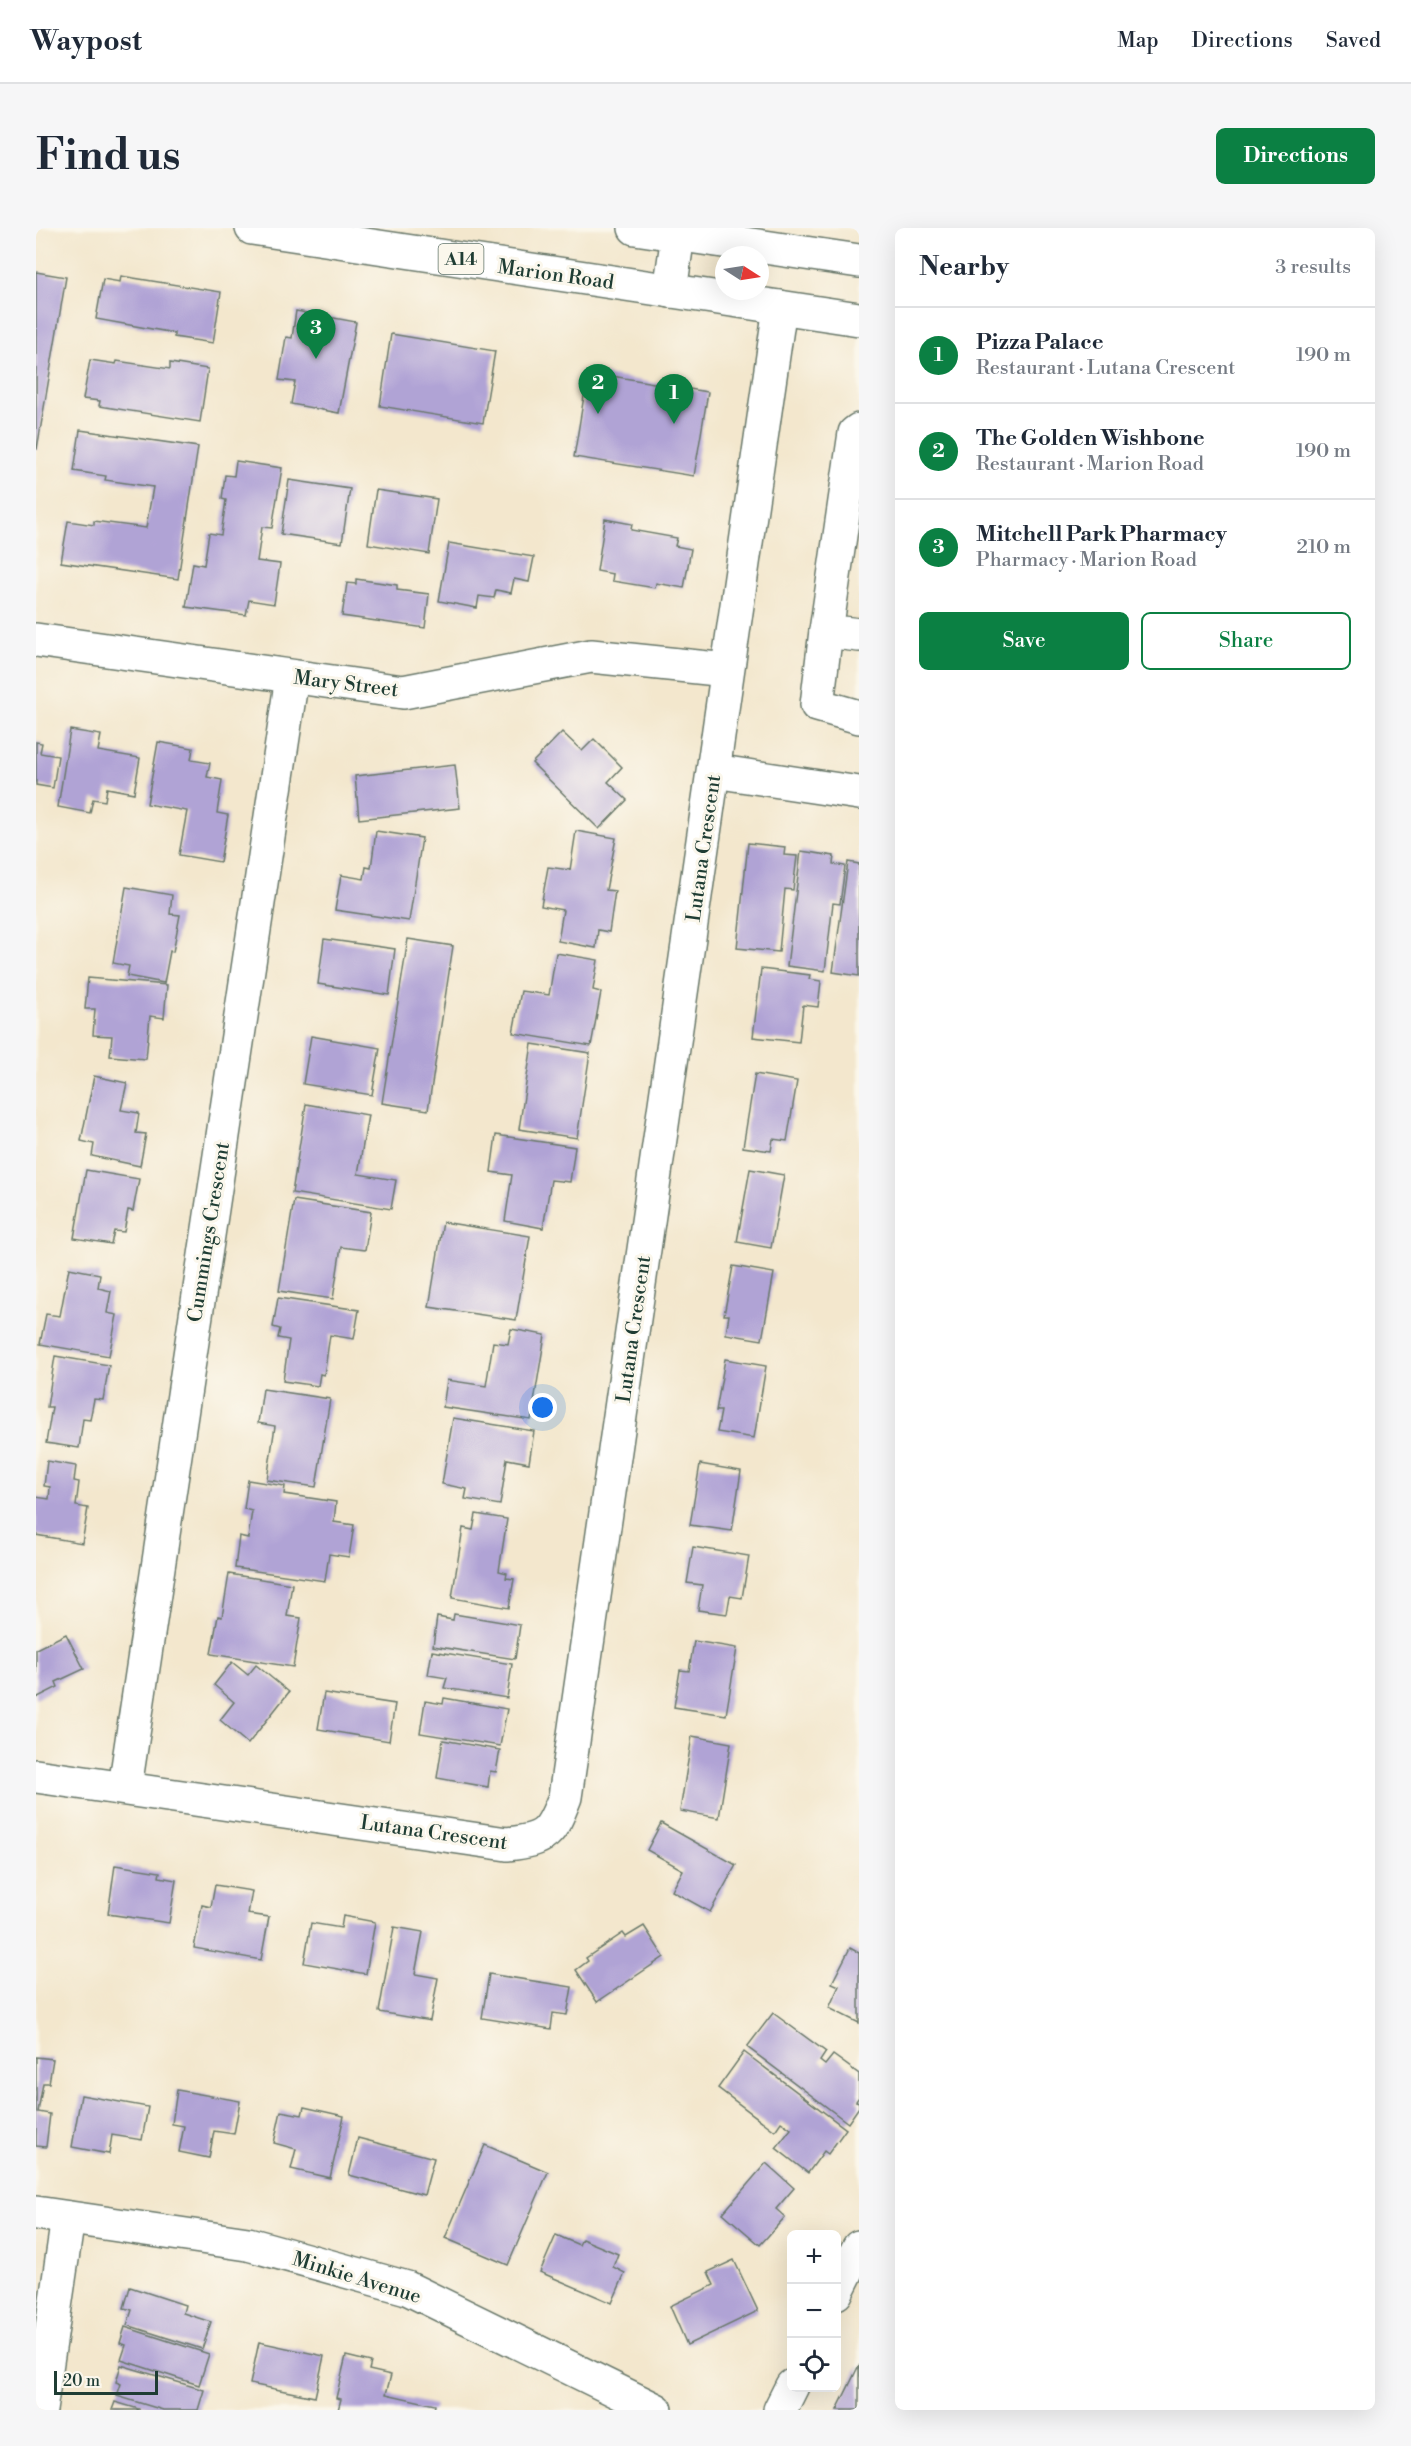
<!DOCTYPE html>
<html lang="en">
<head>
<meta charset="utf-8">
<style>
  body { margin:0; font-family:"Libre Bodoni",serif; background:#f6f6f7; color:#1f2937 }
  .controls { position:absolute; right:18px; bottom:18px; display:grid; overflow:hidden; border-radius:9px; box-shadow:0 6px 24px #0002 }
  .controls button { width:54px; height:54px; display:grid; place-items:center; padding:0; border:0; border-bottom:2px solid #e0e1e3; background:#fff; color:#1f2937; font:30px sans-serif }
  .compass { position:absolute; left:679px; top:18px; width:54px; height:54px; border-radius:50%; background:#fff; box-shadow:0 6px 24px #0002; rotate:102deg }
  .scale { position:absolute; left:18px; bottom:15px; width:104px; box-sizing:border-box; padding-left:6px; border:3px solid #1f3d34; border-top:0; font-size:16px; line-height:21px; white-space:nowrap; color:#1f3d34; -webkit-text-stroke:4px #fbf7ec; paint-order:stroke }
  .you { position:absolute; left:507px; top:1180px; width:21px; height:21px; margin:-15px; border:4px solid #fff; border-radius:50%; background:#1a73e8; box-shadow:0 0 0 9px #1a73e833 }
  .badge { display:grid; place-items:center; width:39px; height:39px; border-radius:50%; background:#0b8043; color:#fff; font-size:20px; font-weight:700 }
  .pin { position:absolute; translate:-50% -50px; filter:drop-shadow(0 2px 3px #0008) }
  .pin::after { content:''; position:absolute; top:32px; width:21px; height:18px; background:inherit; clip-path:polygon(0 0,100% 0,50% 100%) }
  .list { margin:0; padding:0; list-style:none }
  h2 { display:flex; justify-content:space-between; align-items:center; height:78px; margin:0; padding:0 24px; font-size:26px }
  h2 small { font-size:20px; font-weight:400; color:#747a83 }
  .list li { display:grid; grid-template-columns:39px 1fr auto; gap:18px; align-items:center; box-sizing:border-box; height:96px; padding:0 24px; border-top:2px solid #e0e1e3 }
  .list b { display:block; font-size:22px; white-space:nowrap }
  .list p { margin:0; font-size:20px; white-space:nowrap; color:#747a83 }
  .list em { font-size:20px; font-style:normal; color:#747a83 }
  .actions { display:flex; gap:12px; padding:18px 24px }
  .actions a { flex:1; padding:14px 0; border:2px solid #0b8043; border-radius:9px; text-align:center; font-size:21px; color:#0b8043 }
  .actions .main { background:#0b8043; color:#fff }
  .icon { flex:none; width:33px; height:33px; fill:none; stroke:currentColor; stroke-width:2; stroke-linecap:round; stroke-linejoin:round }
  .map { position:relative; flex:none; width:823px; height:2182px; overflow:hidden; border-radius:9px }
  header { display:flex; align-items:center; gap:36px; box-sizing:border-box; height:84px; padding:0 30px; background:#fff; border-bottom:2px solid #e0e1e3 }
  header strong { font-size:28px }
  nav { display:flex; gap:33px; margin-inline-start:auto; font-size:21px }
  .intro { display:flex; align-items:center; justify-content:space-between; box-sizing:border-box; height:144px; padding:0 36px }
  h1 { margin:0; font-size:42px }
  .button { padding:15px 27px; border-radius:9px; background:#0b8043; color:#fff; font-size:21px; font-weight:700 }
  main { display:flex; gap:36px; padding:0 36px }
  aside { flex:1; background:#fff; border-radius:9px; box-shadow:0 6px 24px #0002 }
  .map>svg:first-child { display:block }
</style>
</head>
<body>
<header>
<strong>Waypost</strong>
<nav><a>Map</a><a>Directions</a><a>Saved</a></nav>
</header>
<div class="intro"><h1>Find us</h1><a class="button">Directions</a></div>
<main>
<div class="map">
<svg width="823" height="2182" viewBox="0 0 823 2182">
  <rect width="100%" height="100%" fill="#fbf7ec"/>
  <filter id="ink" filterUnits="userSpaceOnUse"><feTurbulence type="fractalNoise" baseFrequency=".0167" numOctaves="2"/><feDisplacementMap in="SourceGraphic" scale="12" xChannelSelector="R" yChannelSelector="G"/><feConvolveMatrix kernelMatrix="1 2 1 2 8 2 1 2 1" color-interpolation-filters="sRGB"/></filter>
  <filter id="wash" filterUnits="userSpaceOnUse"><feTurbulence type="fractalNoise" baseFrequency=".008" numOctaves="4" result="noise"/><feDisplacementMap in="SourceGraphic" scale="24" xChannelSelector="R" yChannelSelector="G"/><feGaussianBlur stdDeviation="1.35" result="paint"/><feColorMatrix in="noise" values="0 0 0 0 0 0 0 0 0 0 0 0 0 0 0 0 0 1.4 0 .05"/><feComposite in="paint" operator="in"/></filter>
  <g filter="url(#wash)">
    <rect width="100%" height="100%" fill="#f3e7cd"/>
    <g id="blocks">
      <!-- building -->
      <g fill="#b0a3d5">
        <polygon points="0,44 30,49 1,221 0,221"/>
        <polygon points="85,48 185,64 177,115 138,109 138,105 60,91 67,51 84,54"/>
        <polygon points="260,83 320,94 303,185 255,176 259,154 243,152 250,109 256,110"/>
        <polygon points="355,106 459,123 447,195 344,178"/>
        <polygon points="54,132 80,136 81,133 134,141 134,135 172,141 164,194 63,178 64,173 47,171"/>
        <polygon points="552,144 672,164 658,248 538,229"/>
        <polygon points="44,202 162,219 142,351 25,334 32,293 58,297 58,293 110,300 117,259 69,252 70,248 38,243"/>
        <polygon points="200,233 246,240 236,300 226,299 221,333 244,336 238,376 213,372 210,387 150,379 157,335 168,337 173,305 185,307 190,272 186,271 189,247 198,248"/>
        <polygon points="253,252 314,261 306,315 245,306"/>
        <polygon points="340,262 401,271 393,326 332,316"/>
        <polygon points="569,291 596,296 595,302 641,310 639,318 655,321 648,360 620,355 619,360 576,353 577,346 561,343"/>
        <polygon points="413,315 498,329 493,354 478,351 475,365 460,362 458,370 443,368 441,380 403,373"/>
        <polygon points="320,351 361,357 361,362 393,366 389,400 306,388 311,355 320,356"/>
        <polygon points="34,502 65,507 62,523 104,530 98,565 71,560 69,573 57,571 54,585 22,579"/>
        <polygon points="526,504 546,523 558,511 586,539 572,554 591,572 563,601 496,535"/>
        <polygon points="0,514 6,515 4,525 22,528 17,560 0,557"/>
        <polygon points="122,514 157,520 155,532 174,535 171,549 186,552 181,585 192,587 184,634 143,627 151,583 111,576"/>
        <polygon points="419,537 424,580 323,591 319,548"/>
        <polygon points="340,603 386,610 373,693 299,682 305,647 328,651 330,639 335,640"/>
        <polygon points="540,603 580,610 570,662 579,663 573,704 562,702 560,720 522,713 527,682 505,678 512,639 534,642"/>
        <polygon points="712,615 749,619 748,627 761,628 757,662 749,661 743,724 701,720"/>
        <polygon points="765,623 798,628 797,636 809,638 804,676 797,675 789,743 751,738"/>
        <polygon points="812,634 823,636 823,748 797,744"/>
        <polygon points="90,659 136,667 134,686 144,687 137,724 134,723 128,755 91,748 93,738 77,735"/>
        <polygon points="288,711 359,721 353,767 282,756"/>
        <polygon points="372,711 417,718 392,882 346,875"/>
        <polygon points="520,725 562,732 557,762 565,764 555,818 477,805 485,763 513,767"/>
        <polygon points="725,741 774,747 773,751 785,753 782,779 767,777 763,814 717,809"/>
        <polygon points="52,750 131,757 128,790 114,788 110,831 74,828 76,808 57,807 59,781 49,781"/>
        <polygon points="275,808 344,820 336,867 267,856"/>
        <polygon points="496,816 554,825 541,910 483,901"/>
        <polygon points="719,846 761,853 751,913 737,911 735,923 707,919"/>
        <polygon points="58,848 91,855 85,882 103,885 100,905 110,906 104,938 56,928 58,916 45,913"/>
        <polygon points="270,876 332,887 322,946 360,952 355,981 256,965"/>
        <polygon points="460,907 539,919 534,954 515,952 507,1000 469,993 476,947 455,944"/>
        <polygon points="714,941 748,947 735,1020 701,1014"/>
        <polygon points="50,942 103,951 97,983 92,982 88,1004 78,1003 75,1016 38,1010"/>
        <polygon points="258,972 335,984 329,1022 305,1019 297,1071 243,1063"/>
        <polygon points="407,994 494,1008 480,1092 393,1079"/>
        <polygon points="697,1038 738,1045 726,1112 690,1106 693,1087 688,1087"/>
        <polygon points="33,1040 64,1046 62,1060 75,1063 71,1085 81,1087 73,1128 4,1116 10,1086 24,1088"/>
        <polygon points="242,1070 323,1082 318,1111 294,1107 288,1147 284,1146 282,1158 247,1153 253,1112 242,1110 244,1101 237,1099"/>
        <polygon points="475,1101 509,1107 495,1192 407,1179 411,1152 450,1158 457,1114 472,1116"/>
        <polygon points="19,1128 73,1137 67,1172 58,1171 54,1192 47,1191 43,1220 10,1215 16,1179 11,1179"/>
        <polygon points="689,1131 730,1138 718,1210 681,1204 685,1183 680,1183"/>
        <polygon points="227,1161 294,1171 280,1259 231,1252 239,1198 222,1195"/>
        <polygon points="417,1190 498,1203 493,1235 471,1231 464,1277 429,1271 431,1261 406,1256"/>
        <polygon points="11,1233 40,1238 38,1253 43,1254 40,1278 52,1280 46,1315 0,1307 0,1269 13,1271 14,1259 8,1258"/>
        <polygon points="664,1236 705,1243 696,1303 654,1297"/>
        <polygon points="212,1252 249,1258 248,1266 300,1274 298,1294 318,1297 313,1329 293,1326 289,1353 199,1340 203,1308 212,1310 216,1283 208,1281"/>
        <polygon points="440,1286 471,1291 463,1343 471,1345 470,1350 478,1351 473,1380 416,1370 427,1300 437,1302"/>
        <polygon points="657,1319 713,1328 706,1370 694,1368 691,1386 662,1382 666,1357 651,1355"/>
        <polygon points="193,1346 256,1356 251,1388 265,1390 257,1439 175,1426 182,1388 186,1389"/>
        <polygon points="418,1386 484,1397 479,1431 397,1418 401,1389 417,1392"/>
        <polygon points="30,1406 48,1441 20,1454 22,1459 0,1470 0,1421"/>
        <polygon points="658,1413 701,1420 690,1487 638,1479 644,1442 653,1443"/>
        <polygon points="396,1423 476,1436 471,1470 408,1460 411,1450 392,1447"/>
        <polygon points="196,1434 212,1447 220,1437 253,1464 212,1516 184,1492 198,1474 178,1457"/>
        <polygon points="288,1465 359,1476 353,1513 282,1501"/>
        <polygon points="408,1470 471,1481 464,1518 384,1505 389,1473 407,1476"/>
        <polygon points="656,1508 695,1515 683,1590 644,1583"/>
        <polygon points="407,1512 464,1522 460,1544 454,1543 452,1559 401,1550"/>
        <polygon points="625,1595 700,1637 674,1684 636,1663 647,1642 611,1622"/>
        <polygon points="79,1637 124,1644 123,1649 140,1652 133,1695 72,1686"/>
        <polygon points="179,1657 216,1663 212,1686 233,1689 225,1732 158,1720 166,1677 175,1679"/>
        <polygon points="307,1688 339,1694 330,1746 268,1735 275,1695 305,1700"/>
        <polygon points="608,1698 628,1729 561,1774 540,1742 552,1733 550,1730 587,1705 590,1709"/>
        <polygon points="358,1699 387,1704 379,1746 402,1750 394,1793 343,1784"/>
        <polygon points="814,1720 823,1725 823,1795 793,1780 803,1758 796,1755"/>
        <polygon points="453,1746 536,1759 531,1787 517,1785 515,1801 446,1790"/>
        <polygon points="737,1785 790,1824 784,1833 789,1837 797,1827 823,1846 823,1869 820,1873 823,1874 823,1879 812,1895 711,1819"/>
        <polygon points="708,1824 810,1901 792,1926 788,1923 772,1945 740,1920 755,1901 745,1894 739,1903 682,1860"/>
        <polygon points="0,1829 17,1831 13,1855 7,1855 2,1884 14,1886 10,1919 0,1918"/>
        <polygon points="141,1862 204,1873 198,1906 178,1903 173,1930 143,1924 148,1898 136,1896"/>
        <polygon points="45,1867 112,1879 106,1912 76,1907 73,1926 36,1919"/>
        <polygon points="268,1879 308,1888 294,1950 255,1941 260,1921 238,1915 245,1883 266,1887"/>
        <polygon points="322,1910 398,1930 388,1967 313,1947"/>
        <polygon points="449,1917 512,1944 472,2037 409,2010"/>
        <polygon points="730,1935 758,1960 740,1981 749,1989 724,2017 687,1985"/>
        <polygon points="520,2007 543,2017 546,2011 582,2026 577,2039 589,2045 576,2075 504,2044"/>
        <polygon points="698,2032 722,2083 651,2117 634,2078 678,2057 672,2044"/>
        <polygon points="94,2059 149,2077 147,2085 175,2094 166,2121 91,2097 96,2082 88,2080"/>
        <polygon points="89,2099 173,2126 163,2157 85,2132 90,2117 84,2115"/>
        <polygon points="223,2114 288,2128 279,2169 214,2156"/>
        <polygon points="310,2128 335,2134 333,2142 355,2147 350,2166 399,2177 398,2182 302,2182 305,2171 300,2170"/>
        <polygon points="85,2137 168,2162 162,2182 127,2182 81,2168 85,2156 80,2154"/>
        <polygon points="823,2137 823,2182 801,2182"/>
        <polygon points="79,2174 103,2181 103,2182 76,2182"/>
      </g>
    </g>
  </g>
  <g filter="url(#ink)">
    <use href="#blocks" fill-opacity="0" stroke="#69786a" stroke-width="1.5"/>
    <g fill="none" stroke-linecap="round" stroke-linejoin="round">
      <defs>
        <g id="minor">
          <polyline points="634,63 643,0"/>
          <polyline points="823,202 819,205 790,403 823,407"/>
          <polyline points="790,403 781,477 823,489"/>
          <polyline points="0,412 367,464 555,428 691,442"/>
          <polyline points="678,543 823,565"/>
          <path d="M0 1548 471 1616C511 1612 515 1605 529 1569L744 79"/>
          <polyline points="89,1559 256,449"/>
          <polyline points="0,1985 212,2016 371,2060 620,2182"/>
          <polyline points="800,2065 823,2019"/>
          <polyline points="4,2182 32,1990"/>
          <polyline points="744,2182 756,2158"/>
        </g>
        <g id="major">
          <polyline points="216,0 823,91"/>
          <polyline points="599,0 823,33"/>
        </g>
      </defs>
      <!-- minor casing -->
      <use href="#minor" stroke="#69786a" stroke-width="36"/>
      <!-- major casing -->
      <use href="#major" stroke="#69786a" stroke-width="36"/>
      <!-- minor -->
      <use href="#minor" stroke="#fff" stroke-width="33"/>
      <!-- major -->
      <use href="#major" stroke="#fff" stroke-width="33"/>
    </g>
  </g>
  <g text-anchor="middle" stroke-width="6" stroke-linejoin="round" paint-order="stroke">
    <!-- shield labels -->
    <rect fill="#fbf7ec" stroke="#61756b" stroke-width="1.5" x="402.5" y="16" width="45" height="30" rx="4.5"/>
    <g font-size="18" font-weight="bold" fill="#1f3d34">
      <text x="425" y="37">A14</text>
    </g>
    <!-- street labels -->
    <g font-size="20" fill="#1f3d34" stroke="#fbf7ec">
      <text transform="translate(520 46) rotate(8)" y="7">Marion Road</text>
      <text transform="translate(310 455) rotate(7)" y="7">Mary Street</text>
      <text transform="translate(667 620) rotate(-82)" y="7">Lutana Crescent</text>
      <text transform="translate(172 1004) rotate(-81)" y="7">Cummings Crescent</text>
      <text transform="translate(597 1101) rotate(-82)" y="7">Lutana Crescent</text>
      <text transform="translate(398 1604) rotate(8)" y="7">Lutana Crescent</text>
      <text transform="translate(321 2049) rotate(17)" y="7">Minkie Avenue</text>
    </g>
  </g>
</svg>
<div class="controls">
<button>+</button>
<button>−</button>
<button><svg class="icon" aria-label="locate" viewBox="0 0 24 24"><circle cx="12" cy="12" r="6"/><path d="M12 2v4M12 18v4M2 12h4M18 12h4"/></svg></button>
</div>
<svg class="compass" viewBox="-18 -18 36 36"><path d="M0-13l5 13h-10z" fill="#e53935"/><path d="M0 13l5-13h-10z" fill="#747a83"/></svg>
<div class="scale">20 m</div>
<div class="you"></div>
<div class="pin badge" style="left:638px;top:196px">1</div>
<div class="pin badge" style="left:562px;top:186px">2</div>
<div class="pin badge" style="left:280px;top:131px">3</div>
</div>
<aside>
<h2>Nearby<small>3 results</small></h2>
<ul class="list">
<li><span class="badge">1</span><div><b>Pizza Palace</b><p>Restaurant · Lutana Crescent</p></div><em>190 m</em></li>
<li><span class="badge">2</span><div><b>The Golden Wishbone</b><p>Restaurant · Marion Road</p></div><em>190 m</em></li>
<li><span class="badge">3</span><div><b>Mitchell Park Pharmacy</b><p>Pharmacy · Marion Road</p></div><em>210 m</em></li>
</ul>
<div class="actions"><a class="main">Save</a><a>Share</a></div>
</aside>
</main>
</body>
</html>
